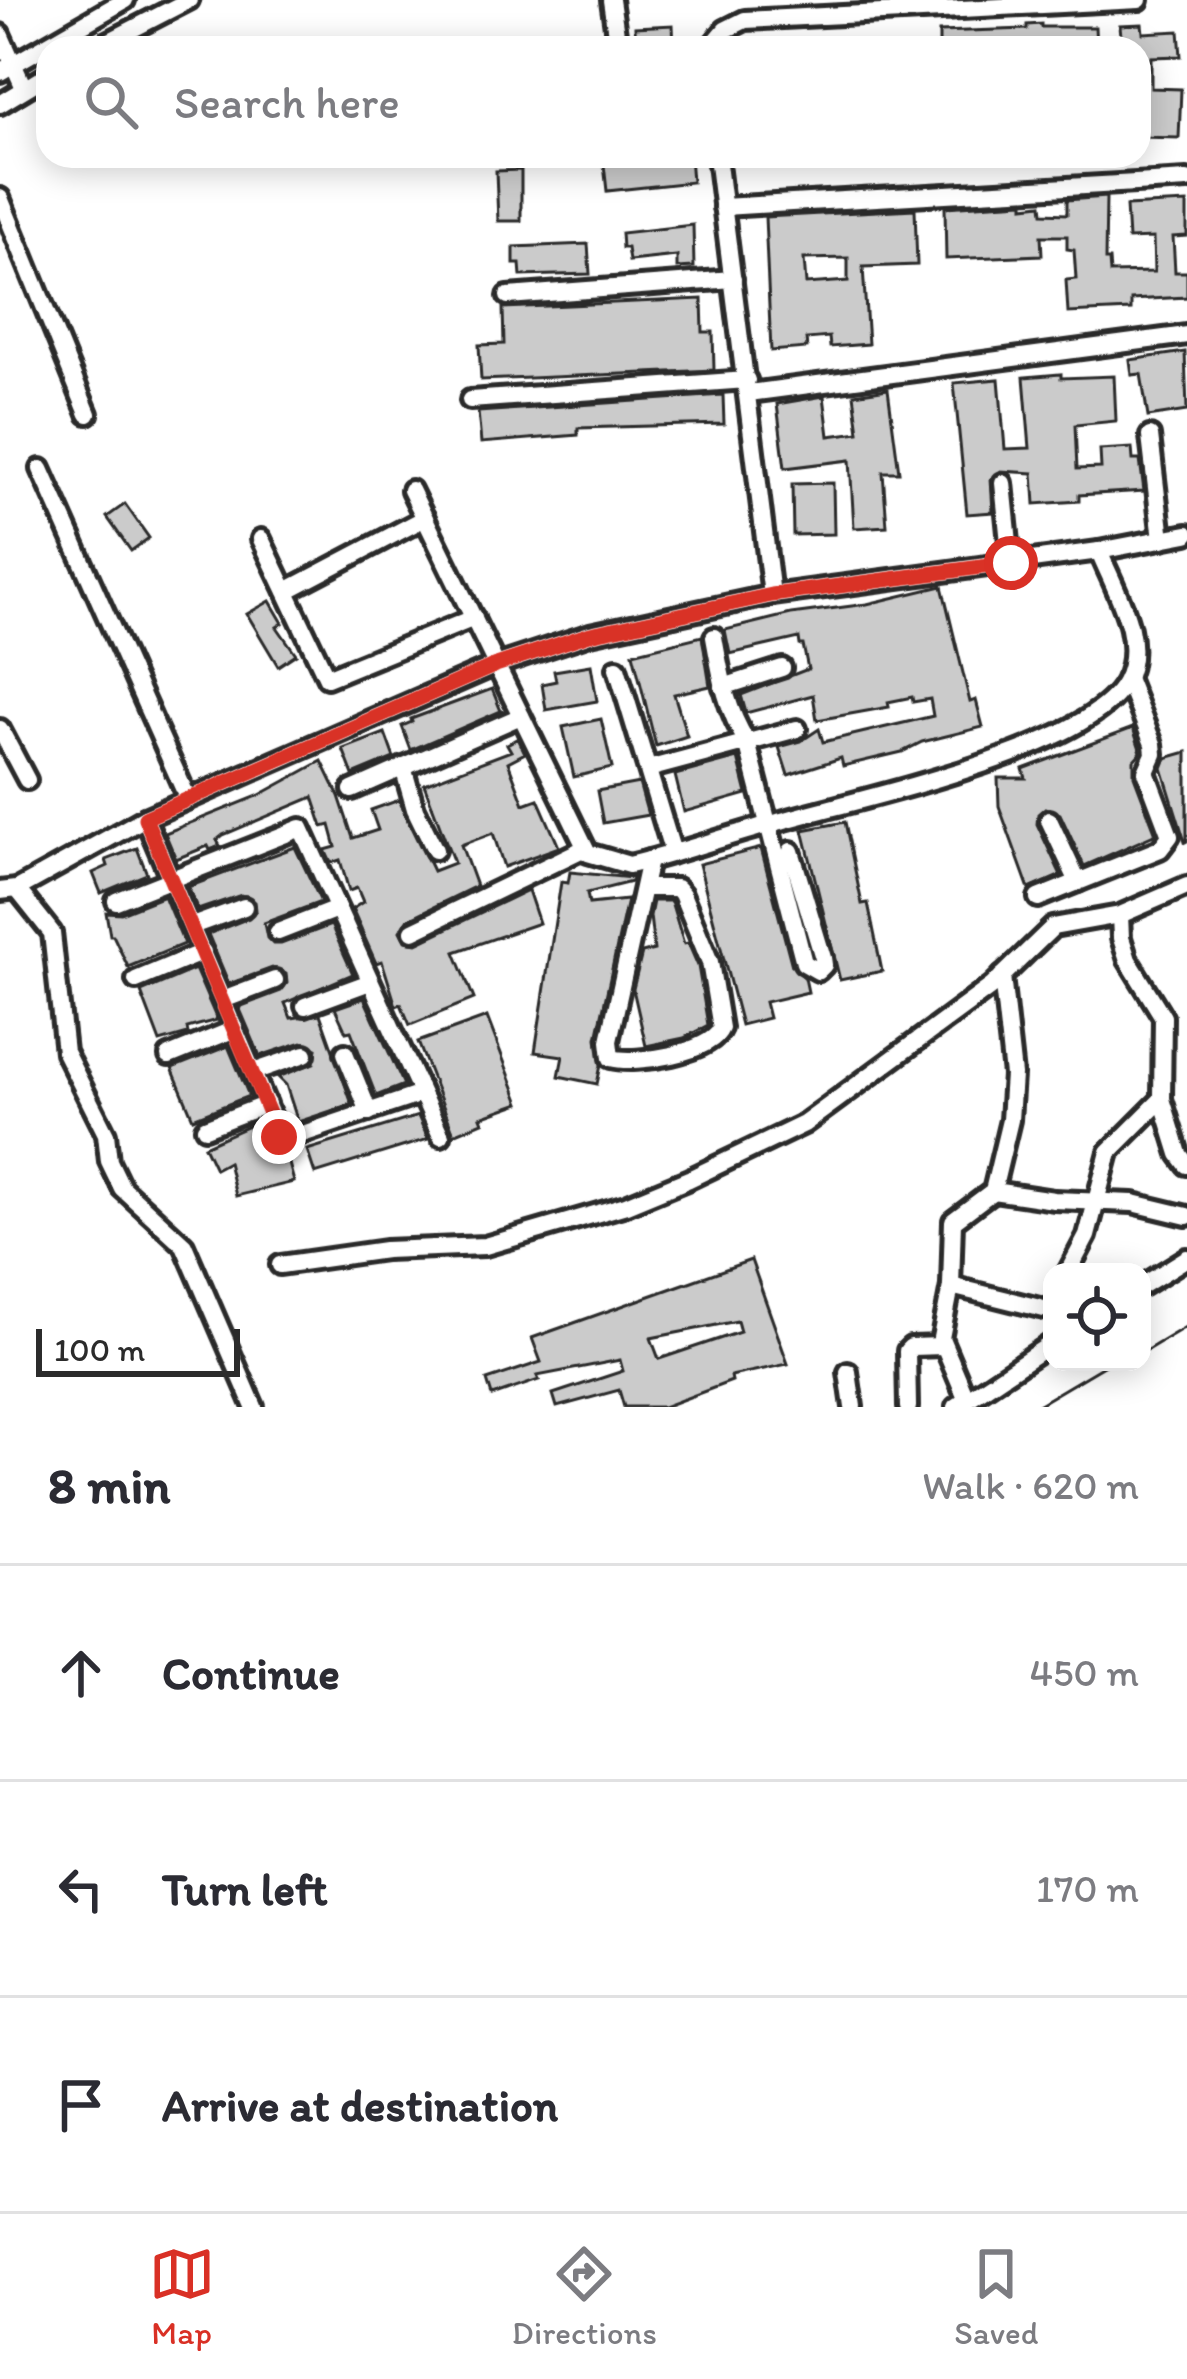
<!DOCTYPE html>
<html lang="en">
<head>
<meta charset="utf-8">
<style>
  body { margin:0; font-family:Itim,sans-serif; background:#f2f2f3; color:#2b2b33 }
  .controls { position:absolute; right:36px; bottom:36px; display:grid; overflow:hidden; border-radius:24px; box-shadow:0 6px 30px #0003 }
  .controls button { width:108px; height:108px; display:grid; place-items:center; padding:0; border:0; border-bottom:3px solid #e1e1e2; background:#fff; color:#2b2b33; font:60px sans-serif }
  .scale { position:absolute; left:36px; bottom:30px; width:204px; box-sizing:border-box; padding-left:12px; border:6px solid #2b2b2b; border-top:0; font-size:33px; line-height:42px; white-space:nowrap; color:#2b2b2b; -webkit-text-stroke:9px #fff; paint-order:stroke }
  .stop { position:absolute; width:36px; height:36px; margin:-27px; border:9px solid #d93025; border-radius:50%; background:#fff }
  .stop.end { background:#d93025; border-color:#fff; box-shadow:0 3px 12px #0008 }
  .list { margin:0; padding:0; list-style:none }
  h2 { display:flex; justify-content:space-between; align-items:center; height:156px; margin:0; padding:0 48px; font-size:51px }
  h2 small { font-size:39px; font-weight:400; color:#7c7c81 }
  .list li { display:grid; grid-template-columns:78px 1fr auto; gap:36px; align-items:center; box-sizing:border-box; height:216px; padding:0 48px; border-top:3px solid #e1e1e2 }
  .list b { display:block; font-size:45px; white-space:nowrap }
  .list em { font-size:39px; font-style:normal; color:#7c7c81 }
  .icon { flex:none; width:66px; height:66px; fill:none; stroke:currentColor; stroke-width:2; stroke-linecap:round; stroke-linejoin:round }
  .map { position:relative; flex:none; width:1187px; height:1407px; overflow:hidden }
  .search { position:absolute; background:#fff; box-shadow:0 6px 30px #0003; left:36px; right:36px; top:36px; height:132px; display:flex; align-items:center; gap:30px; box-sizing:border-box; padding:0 42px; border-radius:36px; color:#7c7c81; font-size:45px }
  .sheet { height:804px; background:#fff }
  nav { display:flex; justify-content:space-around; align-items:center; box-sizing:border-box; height:168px; border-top:3px solid #e1e1e2; background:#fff; font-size:33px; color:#7c7c81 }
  nav a { display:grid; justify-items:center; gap:6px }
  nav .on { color:#d93025 }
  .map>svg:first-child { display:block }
</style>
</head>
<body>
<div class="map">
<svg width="1187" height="1407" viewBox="0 0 1187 1407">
  <rect width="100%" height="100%" fill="#fff"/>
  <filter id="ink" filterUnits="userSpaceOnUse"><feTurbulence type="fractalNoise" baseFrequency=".00833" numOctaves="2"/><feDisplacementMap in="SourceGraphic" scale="24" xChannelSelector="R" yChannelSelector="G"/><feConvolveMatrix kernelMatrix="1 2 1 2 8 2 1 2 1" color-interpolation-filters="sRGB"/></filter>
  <g filter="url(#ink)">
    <!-- building -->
    <g fill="#cbcbcb" stroke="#2b2b2b" stroke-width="3" fill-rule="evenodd">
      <polygon points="1041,24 1041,27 1095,27 1096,48 939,48 939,32 1027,29 1027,25"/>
      <polygon points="1142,24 1143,33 1179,31 1181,56 1151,57 1151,88 1181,89 1179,138 1139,137 1139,48 1122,48 1120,25"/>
      <polygon points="673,25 674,48 636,48 635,27"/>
      <polygon points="603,156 690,156 692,182 607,191"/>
      <polygon points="521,170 521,221 498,221 496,171"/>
      <polygon points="1106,197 1105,260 1109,260 1110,273 1154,272 1153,238 1128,239 1126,206 1187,203 1187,236 1173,237 1175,272 1187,272 1187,297 1131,300 1131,310 1068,313 1066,280 1076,279 1074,250 1067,249 1067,236 1041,236 1042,255 946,259 945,207 1024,202 1024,206 1042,204 1043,213 1067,214 1067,200"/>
      <path d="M915 209 917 265 863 267 868 344 830 347 829 337 806 339 807 348 771 351 765 217ZM848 258V281L806 284 804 259Z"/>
      <polygon points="693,225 694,267 677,268 677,256 629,261 627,248 622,248 621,233"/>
      <polygon points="588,244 590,274 521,276 520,264 514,264 514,247"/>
      <polygon points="702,299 703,332 713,332 714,370 481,380 479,345 504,344 503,308"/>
      <polygon points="1185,352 1187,411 1148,417 1141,374 1132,375 1130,360"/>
      <polygon points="1061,374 1061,378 1114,376 1116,421 1075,425 1077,469 1101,468 1100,450 1132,448 1133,460 1140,460 1144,491 1079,495 1079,501 1035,504 1033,473 1001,471 991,479 993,512 967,514 954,383 999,379 1005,449 1030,448 1024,377"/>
      <polygon points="888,389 899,472 883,472 887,526 854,528 850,460 785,468 777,404 824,396 829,436 859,432 854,394"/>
      <polygon points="723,395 724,424 578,428 578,435 481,443 478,412"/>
      <polygon points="833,483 834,534 793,535 792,484"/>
      <polygon points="125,504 149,538 131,551 107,517"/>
      <polygon points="942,586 970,702 976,700 983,727 922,742 902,752 843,766 841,758 788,775 779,747 801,741 819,729 823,742 933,716 930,699 913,702 912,697 888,702 889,707 817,720 813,695 746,713 741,695 808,669 803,645 800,645 799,638 730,654 725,630 791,614 867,604"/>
      <polygon points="270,601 283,623 277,627 296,654 278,666 247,614"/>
      <polygon points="702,636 710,686 674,694 687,736 656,746 633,653"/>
      <polygon points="591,665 597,701 546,710 542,684 556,681 554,671"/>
      <polygon points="492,689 501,711 411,750 402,726 412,722 411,719"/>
      <polygon points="601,719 612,768 574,777 563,727"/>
      <polygon points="1133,728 1141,752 1134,760 1134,776 1156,834 1084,866 1060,814 1045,808 1038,814 1037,824 1061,875 1029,889 999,806 998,778 1026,778 1023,769"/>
      <polygon points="385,733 394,758 353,775 343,749"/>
      <polygon points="518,738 525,753 508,762 524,804 538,799 559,847 504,867 493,833 461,845 476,886 407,920 400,931 405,941 417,943 528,890 539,923 455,952 474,999 410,1025 401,1004 396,1006 382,961 376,963 352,909 363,902 357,888 349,891 340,860 331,863 325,850 336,847 330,825 323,827 313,797 223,835 217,840 220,846 210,850 208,846 176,859 165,833 258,796 322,761 339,796 353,838 378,830 371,810 399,800 433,871 454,863 424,784 511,751 507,744"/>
      <polygon points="1187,752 1187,841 1185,842 1162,768 1166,758"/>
      <polygon points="738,758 747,794 684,812 675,775"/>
      <polygon points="639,783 648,815 603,823 597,791"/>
      <polygon points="845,822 862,904 868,903 882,971 840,980 803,830"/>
      <polygon points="295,847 321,902 264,923 267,938 273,944 281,944 331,925 353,974 285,1003 291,1018 320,1014 352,1104 298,1122 286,1085 278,1077 314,1063 317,1049 302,1042 260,1056 239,1007 281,991 287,983 286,974 272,968 229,984 208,934 249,918 256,910 255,902 241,895 198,910 188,887"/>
      <polygon points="137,848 147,874 101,893 93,873 108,866 106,860"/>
      <polygon points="761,848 792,966 805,978 808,992 765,1002 769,1018 741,1025 699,864"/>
      <polygon points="570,872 632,878 631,882 587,893 589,904 627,900 597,1038 601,1065 597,1084 559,1076 563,1056 535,1052 561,882 568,883"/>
      <polygon points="164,896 184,944 128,967 113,935 110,935 106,912 121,913"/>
      <polygon points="653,901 671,901 684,944 688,943 698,966 708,1025 684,1038 646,1046 633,989 642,953 654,950 650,916"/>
      <polygon points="195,969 217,1020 187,1028 188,1034 160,1042 141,992"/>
      <polygon points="364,998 404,1085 376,1096 351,1031 346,1032 335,1008"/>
      <polygon points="487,1017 520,1103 481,1117 483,1122 454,1134 418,1042"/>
      <polygon points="228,1046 249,1096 193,1118 172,1068"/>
      <polygon points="418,1116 428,1139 315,1174 307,1150"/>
      <polygon points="260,1121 273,1150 287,1156 294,1182 236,1196 228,1162 215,1169 204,1146"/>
      <path d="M751 1260 788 1364 731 1376 732 1381 663 1407H624L619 1390 557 1407 553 1394 623 1371 620 1360 537 1376 539 1380 492 1396 487 1380 541 1362 532 1338ZM737 1321 740 1332 659 1359 651 1338Z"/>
    </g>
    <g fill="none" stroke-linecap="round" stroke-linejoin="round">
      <defs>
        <g id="minor">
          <polyline points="611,0 618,48"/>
          <polyline points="0,34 24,88"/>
          <polyline points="96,48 189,0"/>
          <polyline points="710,48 725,30 745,20 1139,0"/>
          <polyline points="0,72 125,0"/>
          <polyline points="0,104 48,75"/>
          <polyline points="717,156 772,595"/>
          <polyline points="0,198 88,414"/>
          <polyline points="723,207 1187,180"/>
          <polyline points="508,296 733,279"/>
          <polyline points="749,393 1187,335"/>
          <polyline points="470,400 747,380"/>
          <polyline points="1150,436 1162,539"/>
          <polyline points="41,469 188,799"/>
          <polyline points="1003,483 1011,563"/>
          <path d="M411 490 588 853 629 865C677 854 723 837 771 824 847 801 1089 752 1125 682 1147 639 1115 591 1099 551"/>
          <polyline points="261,539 327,678 474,618"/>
          <polyline points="286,591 425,518"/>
          <path d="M714 637C721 676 726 709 747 742L804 963 818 971 824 965 823 958 791 851"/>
          <polyline points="617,668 673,853"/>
          <polyline points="723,687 782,668"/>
          <polyline points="0,729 27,780"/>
          <polyline points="403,767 415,809 435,850"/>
          <polyline points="648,769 797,729"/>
          <polyline points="352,790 521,716"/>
          <polyline points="145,818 282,1141 421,1094"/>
          <polyline points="1049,820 1078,882"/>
          <path d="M643 888H677L682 894 710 962 721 1028C711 1053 636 1065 611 1058L609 1041 649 860"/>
          <polyline points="17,889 52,933 65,1052 106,1134 109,1161 122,1188 184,1245 254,1407"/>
          <polyline points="0,891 17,889 145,818 496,665 590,634 772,595 1099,551 1187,534"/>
          <polyline points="1038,898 1160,849 1170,836 1146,772 1154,754 1153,744 1127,678"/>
          <polyline points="116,901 301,828 441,1136"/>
          <polyline points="1120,915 1121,938 1128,960 1163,1017 1162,1099"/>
          <polyline points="192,926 244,907"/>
          <polyline points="413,931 585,848"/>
          <polyline points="278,932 337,909"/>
          <polyline points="136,980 203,952"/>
          <polyline points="223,1000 275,980"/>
          <polyline points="305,1006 370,982"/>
          <polyline points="345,1053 369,1112"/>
          <polyline points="169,1056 235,1029"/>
          <polyline points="253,1072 305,1054"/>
          <polyline points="205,1128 267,1104"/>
          <polyline points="993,1191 1054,1200 1133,1203 1187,1216"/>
          <polyline points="280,1265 385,1250 485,1246 626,1205 689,1179 804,1124 992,986 1053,927 1120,915 1187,886"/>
          <polyline points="1068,1272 1087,1236 1109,1152 1162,1099 1179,1154 1187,1165"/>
          <polyline points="951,1286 1052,1311"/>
          <polyline points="1142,1286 1187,1258"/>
          <polyline points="848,1372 853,1407"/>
          <polyline points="967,1400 941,1338 951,1286 953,1221 993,1191 1010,1120 1013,1075 1002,976"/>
          <polyline points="908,1407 907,1351 911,1347 943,1346"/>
          <polyline points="956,1407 1052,1343"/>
        </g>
      </defs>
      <!-- minor casing -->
      <use href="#minor" stroke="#2b2b2b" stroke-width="26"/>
      <!-- minor -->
      <use href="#minor" stroke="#fff" stroke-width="16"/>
      <!-- tram -->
      <g stroke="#2b2b2b" stroke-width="3">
        <polyline points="1142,1353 1187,1326"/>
        <polyline points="1034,1407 1110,1362"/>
      </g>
    </g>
  </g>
  <g fill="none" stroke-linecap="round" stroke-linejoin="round" filter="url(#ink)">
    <!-- route -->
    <polyline stroke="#d93025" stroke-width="15" points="279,1137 145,818 496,665 590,634 772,595 1011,563"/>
  </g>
</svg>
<div class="controls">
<button><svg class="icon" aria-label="locate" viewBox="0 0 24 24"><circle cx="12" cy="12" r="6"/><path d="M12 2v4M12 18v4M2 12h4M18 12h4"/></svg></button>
</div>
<div class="scale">100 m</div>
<div class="stop" style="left:1011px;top:563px"></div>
<div class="stop end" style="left:279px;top:1137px"></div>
<div class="search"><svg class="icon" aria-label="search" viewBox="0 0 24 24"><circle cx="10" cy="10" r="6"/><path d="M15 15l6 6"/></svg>Search here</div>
</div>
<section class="sheet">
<h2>8 min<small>Walk · 620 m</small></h2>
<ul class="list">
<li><svg class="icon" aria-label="ahead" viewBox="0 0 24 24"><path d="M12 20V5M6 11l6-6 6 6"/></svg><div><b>Continue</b></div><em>450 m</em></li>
<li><svg class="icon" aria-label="left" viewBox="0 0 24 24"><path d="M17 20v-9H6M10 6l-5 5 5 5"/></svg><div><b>Turn left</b></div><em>170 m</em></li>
<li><svg class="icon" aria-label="arrive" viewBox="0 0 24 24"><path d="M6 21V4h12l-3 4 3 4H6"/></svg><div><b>Arrive at destination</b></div></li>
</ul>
</section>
<nav>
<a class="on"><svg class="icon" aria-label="map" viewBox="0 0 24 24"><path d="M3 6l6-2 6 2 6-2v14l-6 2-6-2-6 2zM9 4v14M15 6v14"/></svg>Map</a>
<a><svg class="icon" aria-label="directions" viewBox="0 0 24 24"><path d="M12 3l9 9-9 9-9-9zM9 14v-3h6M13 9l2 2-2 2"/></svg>Directions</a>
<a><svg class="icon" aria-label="saved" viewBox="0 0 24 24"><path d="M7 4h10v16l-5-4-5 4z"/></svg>Saved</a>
</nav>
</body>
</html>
